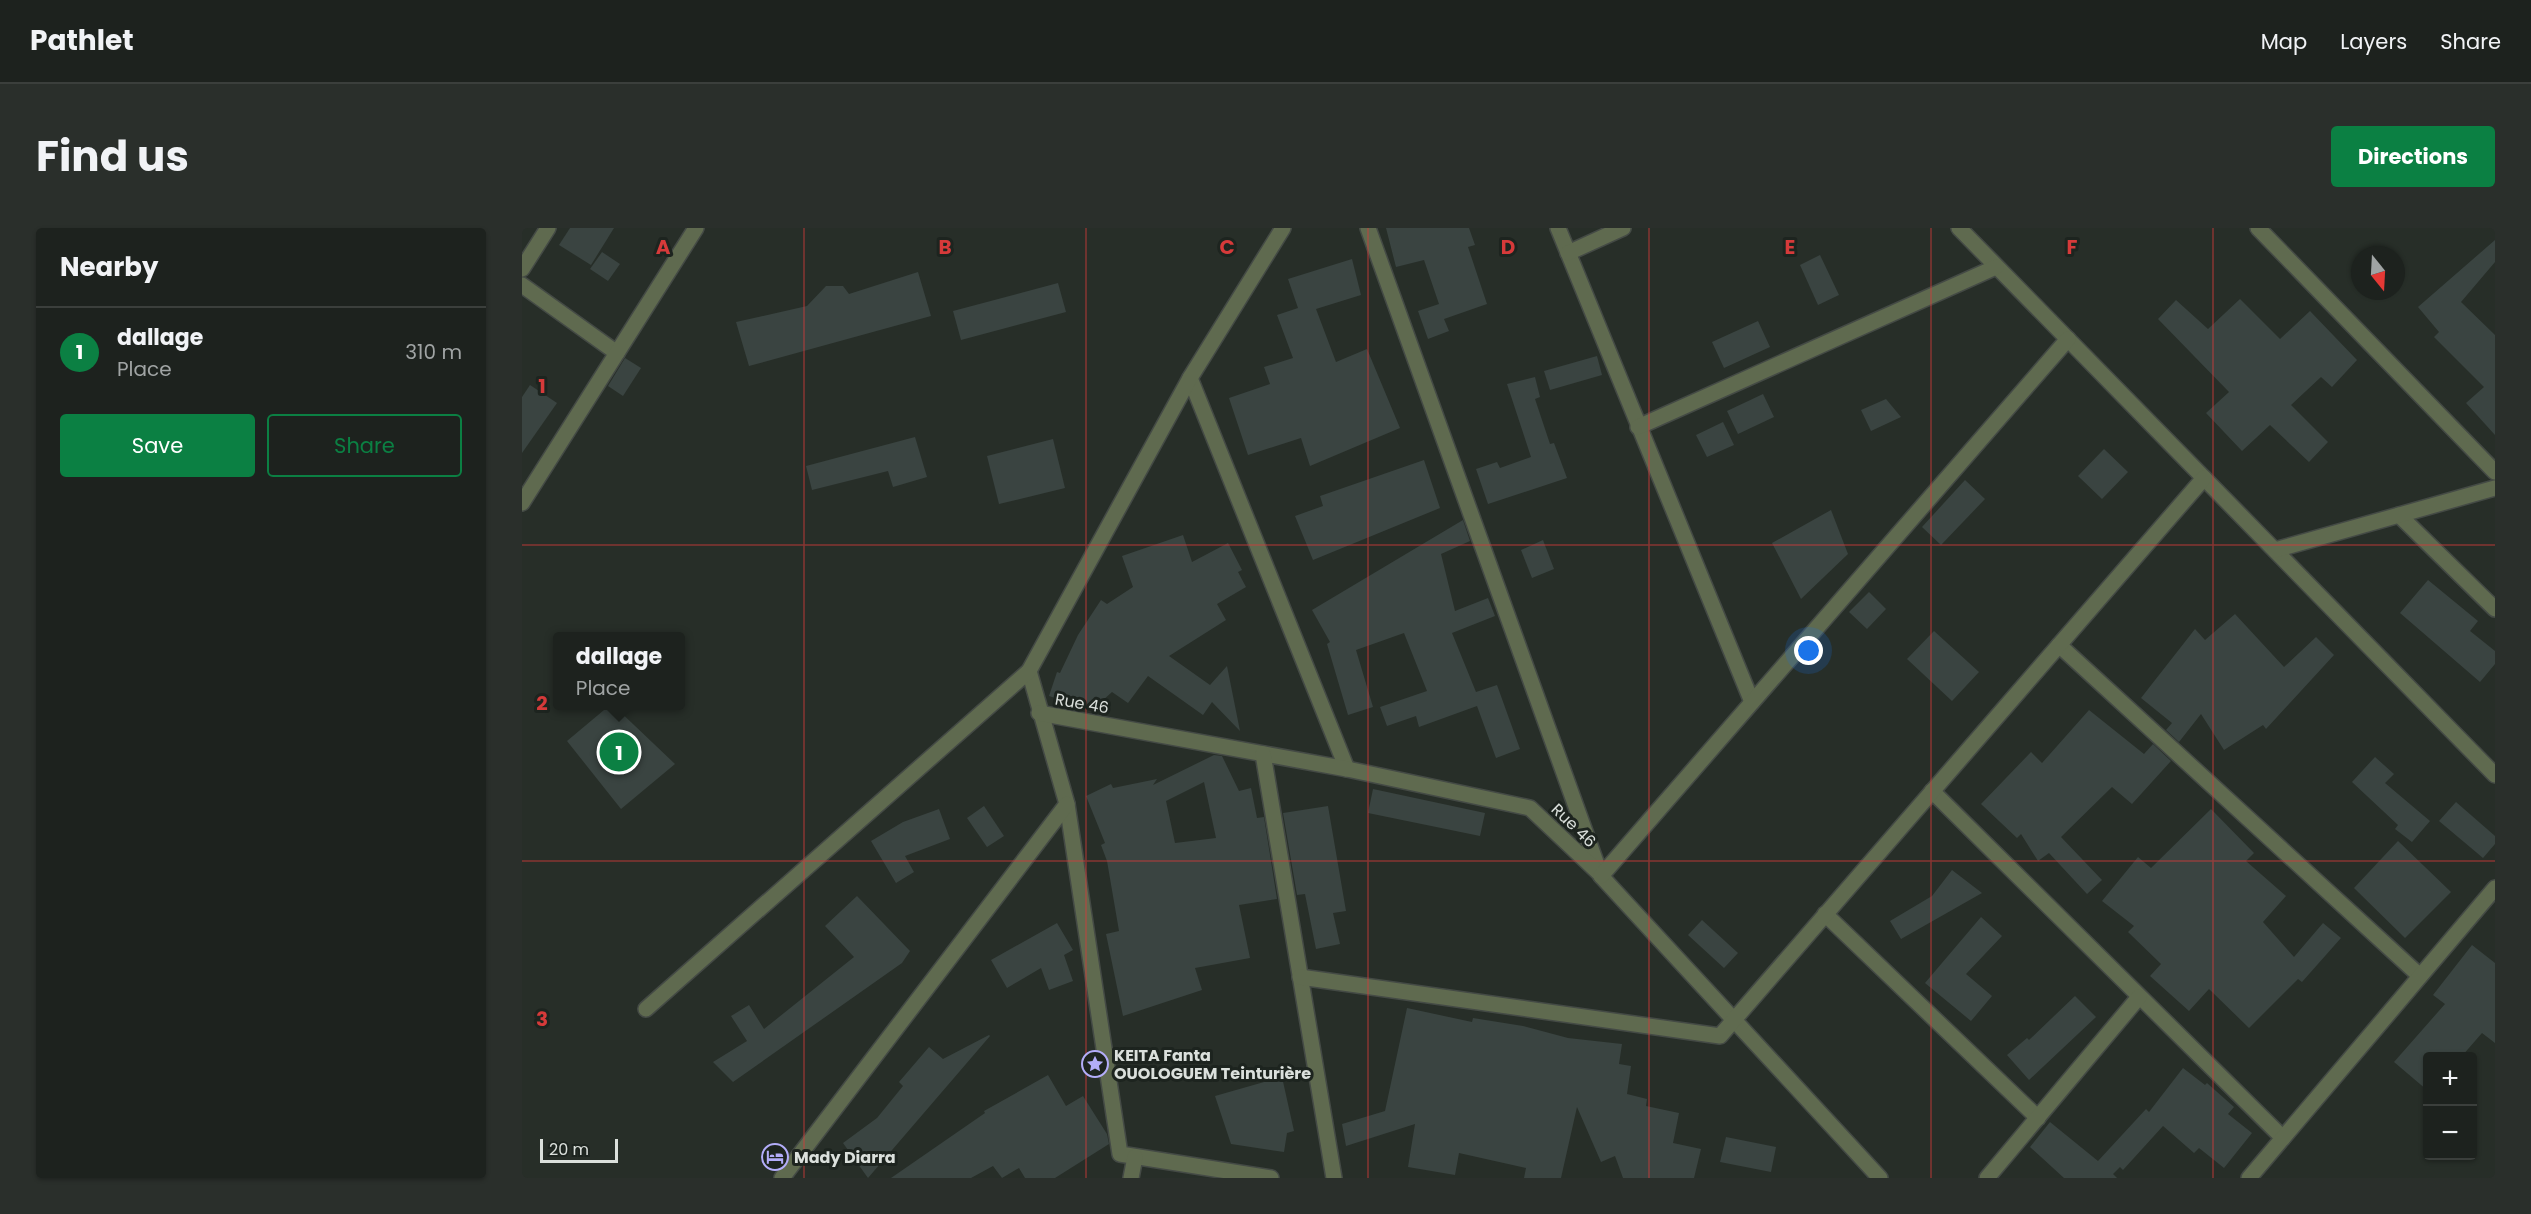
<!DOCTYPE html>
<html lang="en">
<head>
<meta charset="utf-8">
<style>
  body { margin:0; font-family:Poppins,sans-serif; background:#2a2f2b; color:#f1f3f6 }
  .controls { position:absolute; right:18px; bottom:18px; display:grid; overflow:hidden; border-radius:6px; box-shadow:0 2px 4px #0004 }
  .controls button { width:54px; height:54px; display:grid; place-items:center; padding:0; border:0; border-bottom:2px solid #3b3f3c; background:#1d221e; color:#f1f3f6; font:30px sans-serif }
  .compass { position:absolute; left:1829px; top:18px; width:54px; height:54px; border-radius:50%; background:#1d221e; box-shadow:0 2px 4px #0004; rotate:162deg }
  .scale { position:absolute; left:18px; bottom:15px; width:78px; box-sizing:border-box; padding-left:6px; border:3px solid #dbe0dc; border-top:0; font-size:16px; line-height:21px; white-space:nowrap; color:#dbe0dc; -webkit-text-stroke:4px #1d241f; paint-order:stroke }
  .you { position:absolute; left:1287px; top:423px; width:21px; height:21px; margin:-15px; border:4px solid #fff; border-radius:50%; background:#1a73e8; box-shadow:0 0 0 9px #1a73e833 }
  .badge { display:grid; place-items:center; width:39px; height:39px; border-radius:50%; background:#0b8043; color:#fff; font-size:20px; font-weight:700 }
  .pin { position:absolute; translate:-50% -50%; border:3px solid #fff; box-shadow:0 2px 6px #0006 }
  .popup { position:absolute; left:31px; top:404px; width:132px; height:78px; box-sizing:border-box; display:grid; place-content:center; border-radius:6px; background:#1d221e; filter:drop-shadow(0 2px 4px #0005); font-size:20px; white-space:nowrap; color:#a0a4a4 }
  .popup b { font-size:22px; color:#f1f3f6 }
  .popup::after { content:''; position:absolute; left:50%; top:100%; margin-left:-12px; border:12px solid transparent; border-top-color:#1d221e }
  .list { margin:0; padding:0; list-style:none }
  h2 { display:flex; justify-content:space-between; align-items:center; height:78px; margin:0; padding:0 24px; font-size:26px }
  h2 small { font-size:20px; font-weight:400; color:#a0a4a4 }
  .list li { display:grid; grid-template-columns:39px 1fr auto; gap:18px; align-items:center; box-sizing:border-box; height:90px; padding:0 24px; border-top:2px solid #3b3f3c }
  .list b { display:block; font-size:22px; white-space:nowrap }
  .list p { margin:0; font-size:20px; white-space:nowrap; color:#a0a4a4 }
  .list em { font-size:20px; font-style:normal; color:#a0a4a4 }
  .actions { display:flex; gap:12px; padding:18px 24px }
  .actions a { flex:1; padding:14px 0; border:2px solid #0b8043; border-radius:6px; text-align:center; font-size:21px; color:#0b8043 }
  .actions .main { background:#0b8043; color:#fff }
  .map { position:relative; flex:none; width:1973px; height:950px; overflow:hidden; border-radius:6px }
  header { display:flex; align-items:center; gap:36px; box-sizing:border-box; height:84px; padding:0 30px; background:#1d221e; border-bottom:2px solid #3b3f3c }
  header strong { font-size:28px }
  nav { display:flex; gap:33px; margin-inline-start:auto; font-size:21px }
  .intro { display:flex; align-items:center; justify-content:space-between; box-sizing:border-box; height:144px; padding:0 36px }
  h1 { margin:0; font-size:42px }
  .button { padding:15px 27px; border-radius:6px; background:#0b8043; color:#fff; font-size:21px; font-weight:700 }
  main { display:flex; gap:36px; padding:0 36px }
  aside { flex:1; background:#1d221e; border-radius:6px; box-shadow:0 2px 4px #0004 }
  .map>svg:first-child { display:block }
</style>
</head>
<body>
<header>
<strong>Pathlet</strong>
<nav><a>Map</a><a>Layers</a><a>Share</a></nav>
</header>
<div class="intro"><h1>Find us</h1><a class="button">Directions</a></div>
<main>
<aside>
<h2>Nearby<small></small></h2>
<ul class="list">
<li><span class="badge">1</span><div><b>dallage</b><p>Place</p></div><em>310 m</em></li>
</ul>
<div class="actions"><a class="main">Save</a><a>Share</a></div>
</aside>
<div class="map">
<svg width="1973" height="950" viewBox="0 0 1973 950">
  <rect width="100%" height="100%" fill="#272e28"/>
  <!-- building -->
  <g fill="#3a4441" fill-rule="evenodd">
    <polygon points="48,0 92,0 69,37 37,17"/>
    <polygon points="864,0 947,0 953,17 946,19 965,76 922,91 927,103 906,111 896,83 917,76 902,32 874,39"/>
    <polygon points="1973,12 1973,34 1939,74 1973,107 1973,207 1944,175 1962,159 1912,109 1917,104 1896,79"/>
    <polygon points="80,24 98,36 86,53 68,41"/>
    <polygon points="1298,27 1317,67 1296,77 1278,37"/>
    <polygon points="830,31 839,67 794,81 814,134 845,121 878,200 788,238 779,210 726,227 707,170 748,156 742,139 771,130 755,87 776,80 766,51"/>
    <polygon points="396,44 409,88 227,138 214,94 285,78 304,58 321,58 327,66"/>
    <polygon points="536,55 544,84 439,112 431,83"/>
    <polygon points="1718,71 1758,111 1788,83 1835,132 1810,159 1799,149 1769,177 1806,214 1787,234 1748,197 1720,223 1684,185 1707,164 1636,91 1654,72 1686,101"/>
    <polygon points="1236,93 1248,119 1202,140 1190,114"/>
    <polygon points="1075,128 1080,147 1028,162 1022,143"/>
    <polygon points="103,130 119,140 101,168 86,158"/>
    <polygon points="1013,149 1018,169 1013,171 1028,216 1032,215 1045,250 966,276 954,241 975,234 978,240 1009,229 985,156"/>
    <polygon points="8,157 35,175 0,225 0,169"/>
    <polygon points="1241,166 1252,189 1216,206 1205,183"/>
    <polygon points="1364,171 1379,189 1349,203 1339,182"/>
    <polygon points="1201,194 1212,217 1185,229 1174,207"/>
    <polygon points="393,209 405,249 371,259 366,243 290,262 284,238"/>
    <polygon points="531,211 543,260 477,276 465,228"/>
    <polygon points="1582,221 1606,244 1580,271 1556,248"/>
    <polygon points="902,232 918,280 791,332 773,288 801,278 798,268"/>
    <polygon points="1443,252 1463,271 1419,317 1400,299"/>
    <polygon points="1309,282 1326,326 1279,371 1250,315"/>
    <polygon points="941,292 948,313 919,326 933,383 966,370 973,388 930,405 954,464 975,457 998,521 974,530 955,478 897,499 894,488 865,498 858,479 905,463 882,405 834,422 851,479 826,487 805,416 808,414 790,382"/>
    <polygon points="661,307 670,334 706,315 720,342 716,344 724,359 695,376 704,392 647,428 688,457 705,438 718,503 690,474 681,487 626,448 606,475 590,464 570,482 527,468 535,444 538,445 556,407 579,372 585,376 611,359 600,328"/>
    <polygon points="1021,312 1032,341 1010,350 999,322"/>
    <polygon points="1906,352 1956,393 1948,403 1973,423 1973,436 1958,454 1878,385"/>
    <polygon points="1347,364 1364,381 1345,401 1327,384"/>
    <polygon points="1713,386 1762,439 1794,409 1812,427 1744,501 1741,497 1702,522 1679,486 1657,514 1644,502 1650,495 1619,470 1673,401 1683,412"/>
    <polygon points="1412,403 1457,444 1430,473 1385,431"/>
    <polygon points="88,477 91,477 153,536 99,581 45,513"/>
    <polygon points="1567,482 1622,526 1631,516 1649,533 1610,576 1590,559 1539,609 1580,652 1565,666 1527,625 1516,633 1499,606 1495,610 1459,576 1509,524 1520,535"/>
    <path d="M692 527 700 528 717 563 729 560 735 590 742 589 755 671 717 677 728 730 673 740 680 762 601 788 584 706 597 703 585 633 579 617 583 615 564 568 589 556 591 560 635 551 631 557ZM682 554 694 610 653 615 644 573Z"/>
    <polygon points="1853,529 1872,546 1863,555 1908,593 1890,614 1873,601 1876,597 1830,554"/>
    <polygon points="851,561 963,585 958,608 846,585"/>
    <polygon points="1934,574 1973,608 1973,616 1961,630 1917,593"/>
    <polygon points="462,578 482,608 465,619 445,590"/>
    <polygon points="806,578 824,683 811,685 818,716 794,721 783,666 775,667 761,585"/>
    <polygon points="417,581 428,611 383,628 392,644 374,655 349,613 381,594"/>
    <polygon points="1689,581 1732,625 1724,633 1764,668 1741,694 1772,729 1801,695 1819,710 1780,754 1776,751 1727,800 1687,761 1667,783 1628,748 1639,736 1606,704 1612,698 1580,673 1616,629 1629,640"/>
    <polygon points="1876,613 1929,664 1883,710 1832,660"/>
    <polygon points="1430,642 1460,665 1379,711 1368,693 1410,668"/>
    <polygon points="335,668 388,723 380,735 211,854 191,834 225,813 209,788 227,777 242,801 332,729 303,698"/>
    <polygon points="1459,689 1480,708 1444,746 1470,768 1449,793 1403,755"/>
    <polygon points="1180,692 1216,725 1202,740 1166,707"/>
    <polygon points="535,695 551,722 542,727 551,753 527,762 519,740 485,760 469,732"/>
    <polygon points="1950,717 1973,735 1973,815 1960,805 1940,828 1905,828 1905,862 1872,834 1923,776 1911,767"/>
    <polygon points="1553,768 1574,789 1507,852 1485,827 1505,810 1507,812"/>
    <polygon points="885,780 950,794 951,790 1001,798 1046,810 1100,816 1097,836 1109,838 1105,866 1125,871 1124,878 1157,885 1151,915 1179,921 1172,950 1101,950 1093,928 1079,934 1055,879 1039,950 1002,950 1004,940 937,925 933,947 886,939 893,896 824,918 820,896 863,883"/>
    <polygon points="467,807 468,808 346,950 321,915 355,890 381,858 377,854 407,819 421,831"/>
    <polygon points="1661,840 1683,857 1685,855 1712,879 1706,886 1730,905 1702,940 1677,920 1672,925 1641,898 1601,942 1598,939 1591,946 1595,950 1542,950 1508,919 1528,894 1576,933 1624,881 1627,884"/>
    <polygon points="526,847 544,878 561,868 585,906 587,916 533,950 503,950 497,940 480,950 471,938 449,950 369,950 463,885 462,883"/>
    <polygon points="760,849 772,903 765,905 762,924 709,916 693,868"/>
    <polygon points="1204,909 1254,919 1249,944 1198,934"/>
  </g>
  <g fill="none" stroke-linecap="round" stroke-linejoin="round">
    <defs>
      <g id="minor">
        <polyline points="846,0 1079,648 1358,950"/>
        <polyline points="1036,0 1230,474"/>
        <polyline points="1437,0 1973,547"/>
        <polyline points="1736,0 1973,244"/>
        <polyline points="1046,25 1101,0"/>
        <polyline points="0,41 26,0"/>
        <polyline points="0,57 95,125"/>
        <polyline points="668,150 825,541"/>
        <polyline points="1116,199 1474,39"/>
        <polyline points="0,275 174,0"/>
        <polyline points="1877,287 1973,381"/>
        <polyline points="1753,322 1973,260"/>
        <polyline points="1537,417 1898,748"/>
        <polyline points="507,443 545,576 598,926 749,950"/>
        <polyline points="517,485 825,541 1008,580 1077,645"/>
        <polyline points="741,526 812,950"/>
        <polyline points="1410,563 1761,910"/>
        <polyline points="1079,648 1546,111"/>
        <polyline points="1303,686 1516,890"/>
        <polyline points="778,749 1198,808 1682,250"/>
        <polyline points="124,781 507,443 668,150 761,0"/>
        <polyline points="260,950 545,576"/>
        <polyline points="609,950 613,929"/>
        <polyline points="1465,950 1617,769"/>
        <polyline points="1727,950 1973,660"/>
      </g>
    </defs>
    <!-- minor casing -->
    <use href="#minor" stroke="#444a45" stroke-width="18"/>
    <!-- minor -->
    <use href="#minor" stroke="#5f6a4f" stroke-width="15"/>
  </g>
  <!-- grid -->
  <path fill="none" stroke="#d63a3a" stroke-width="1.5" stroke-opacity="0.55" d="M282 0V950M564 0V950M846 0V950M1127 0V950M1409 0V950M1691 0V950M0 317H1973M0 633H1973"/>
  <!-- icons -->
  <defs>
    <symbol id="sight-ring" viewBox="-11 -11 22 22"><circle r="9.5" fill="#1d241f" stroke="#b3adf9" stroke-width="1.5"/><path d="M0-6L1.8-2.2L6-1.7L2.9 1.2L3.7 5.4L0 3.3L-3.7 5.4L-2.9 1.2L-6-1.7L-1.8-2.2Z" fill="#b3adf9"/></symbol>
    <symbol id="hotel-ring" viewBox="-11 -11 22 22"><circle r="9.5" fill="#1d241f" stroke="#b3adf9" stroke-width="1.5"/><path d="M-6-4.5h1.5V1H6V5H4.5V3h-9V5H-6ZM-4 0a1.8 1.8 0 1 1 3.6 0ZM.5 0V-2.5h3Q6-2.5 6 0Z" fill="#b3adf9"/></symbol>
  </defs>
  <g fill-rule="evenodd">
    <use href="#sight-ring" x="558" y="821" width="30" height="30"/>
    <use href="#hotel-ring" x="238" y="914" width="30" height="30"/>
  </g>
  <g text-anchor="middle" stroke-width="6" stroke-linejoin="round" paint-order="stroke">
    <!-- street labels -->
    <g font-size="16" fill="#dbe0dc" stroke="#1d241f">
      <text transform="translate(560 475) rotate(10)" y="6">Rue 46</text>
      <text transform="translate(1052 597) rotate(44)" y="6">Rue 46</text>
    </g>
    <!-- poi labels -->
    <g font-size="16" font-weight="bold" fill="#dbe0dc" stroke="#1d241f" text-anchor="start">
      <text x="592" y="833">KEITA Fanta<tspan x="592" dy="18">OUOLOGUEM Teinturière</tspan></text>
      <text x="272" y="935">Mady Diarra</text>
    </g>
  </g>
  <g font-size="20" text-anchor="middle" font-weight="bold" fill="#d63a3a" stroke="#1d241f" stroke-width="6" stroke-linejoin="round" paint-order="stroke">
    <text x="141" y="26">A</text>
    <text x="423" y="26">B</text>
    <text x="705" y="26">C</text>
    <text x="986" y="26">D</text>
    <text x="1268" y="26">E</text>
    <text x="1550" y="26">F</text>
    <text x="20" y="165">1</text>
    <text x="20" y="482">2</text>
    <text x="20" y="798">3</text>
  </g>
</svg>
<div class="controls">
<button>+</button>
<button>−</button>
</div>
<svg class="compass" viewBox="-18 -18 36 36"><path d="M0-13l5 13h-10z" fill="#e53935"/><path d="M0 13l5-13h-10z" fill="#a0a4a4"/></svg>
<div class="scale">20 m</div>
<div class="you"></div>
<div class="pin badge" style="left:97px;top:524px">1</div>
<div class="popup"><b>dallage</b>Place</div>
</div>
</main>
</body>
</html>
